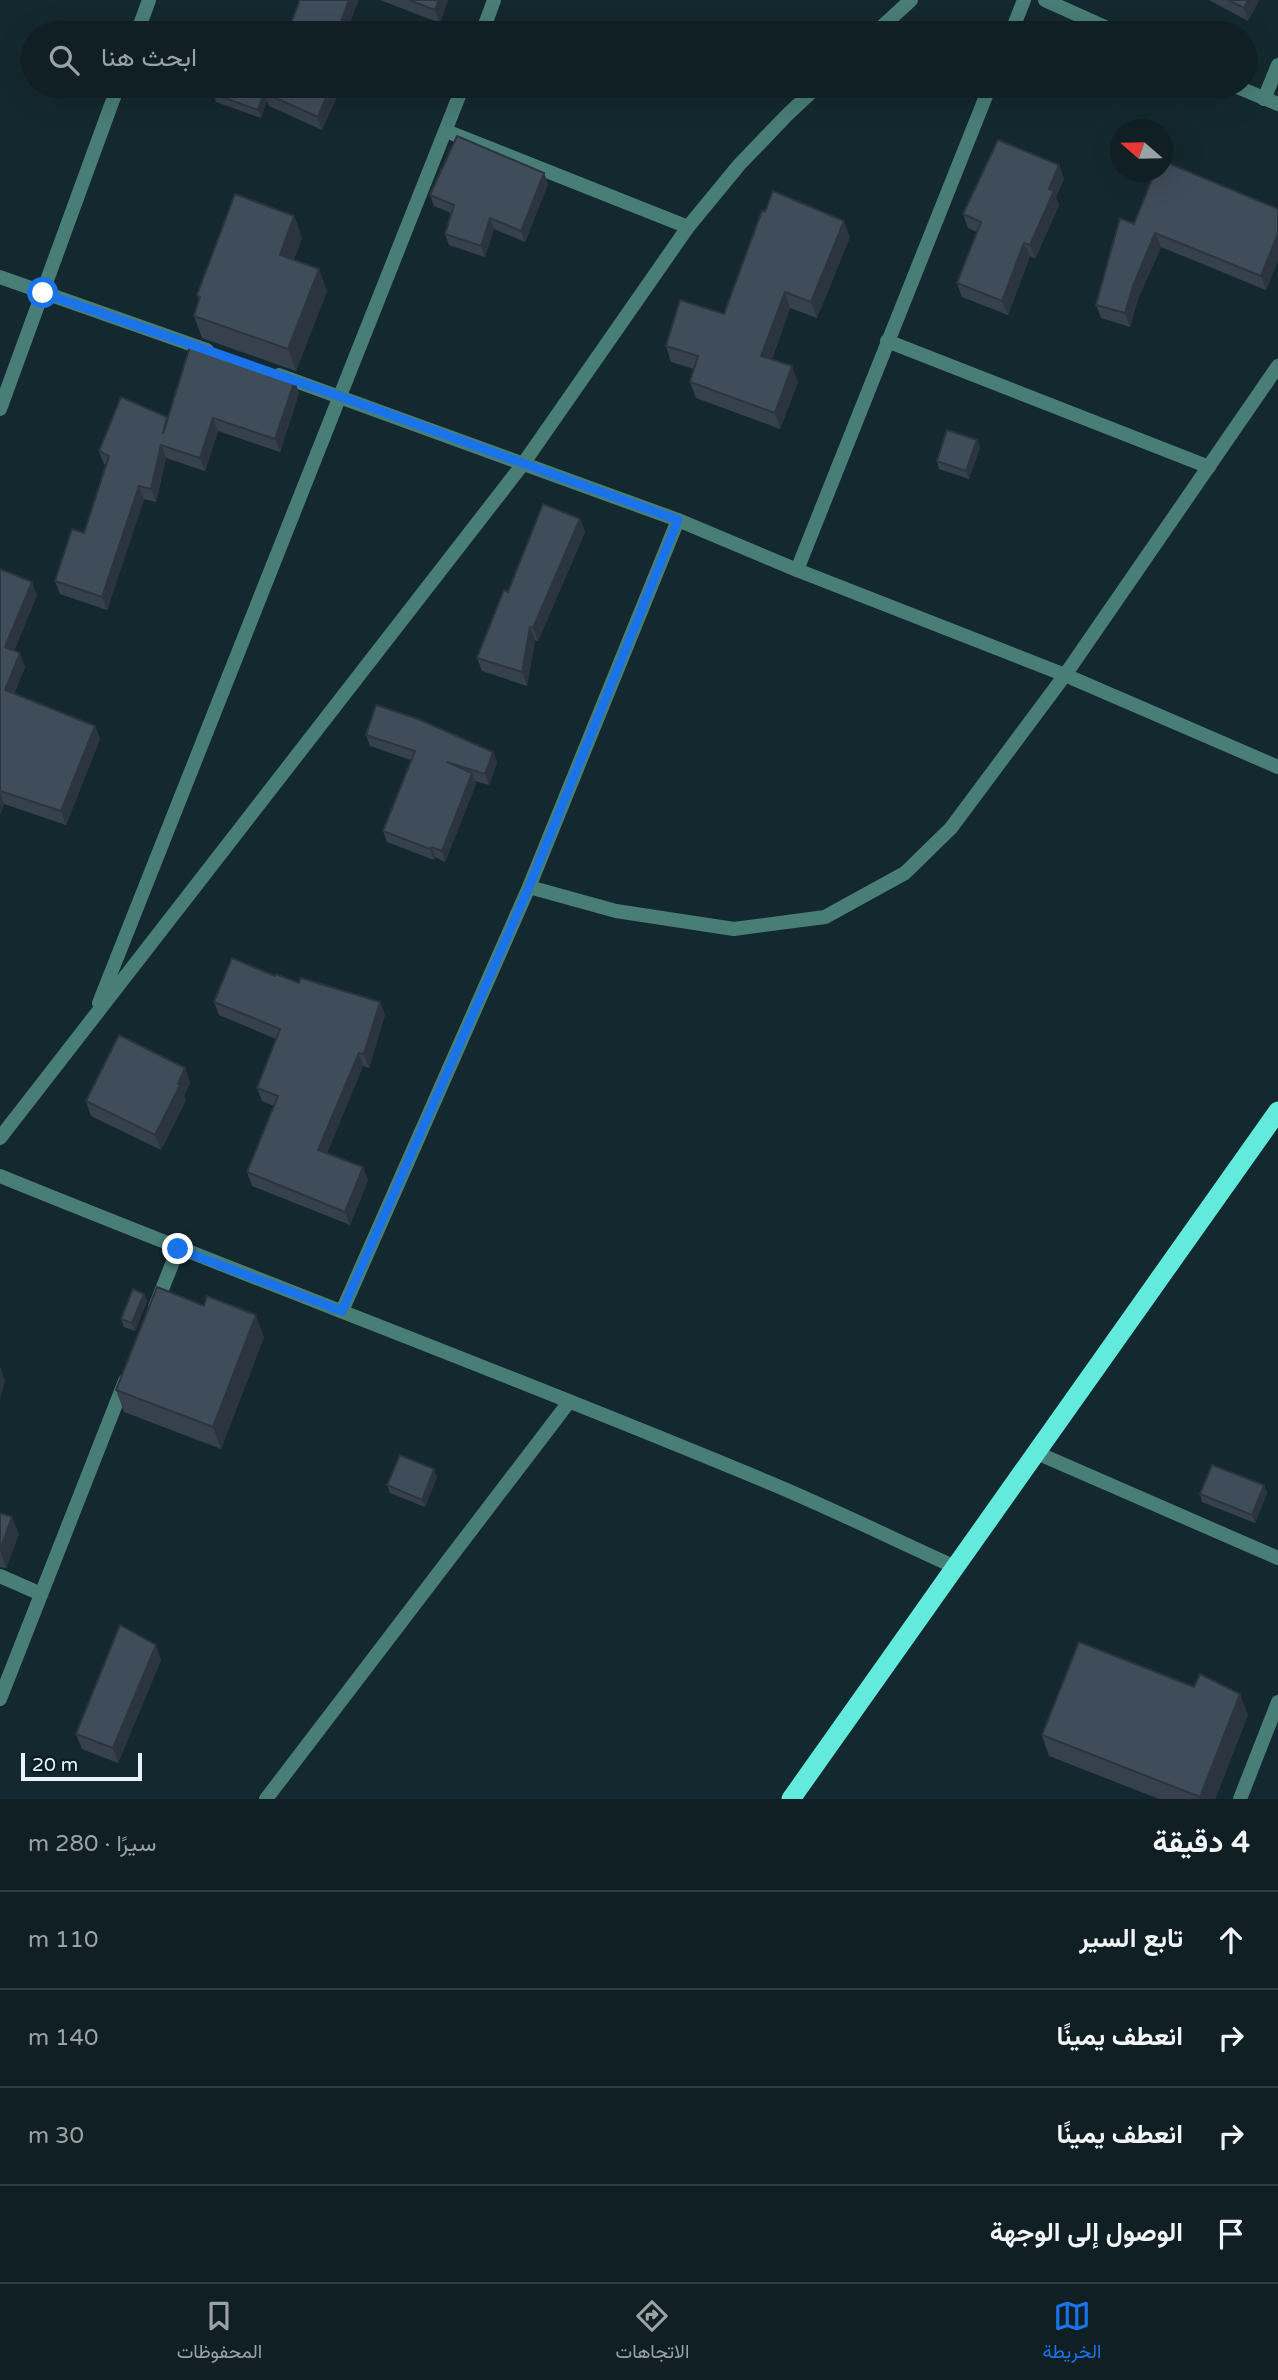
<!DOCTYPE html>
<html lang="ar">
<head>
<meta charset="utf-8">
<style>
  body { margin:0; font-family:"Varela Round",Vazirmatn,sans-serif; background:#18272b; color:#f1f3f6; direction:rtl }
  .compass { position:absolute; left:1110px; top:119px; width:63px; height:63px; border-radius:50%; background:#0f1f23; box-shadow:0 7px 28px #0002; rotate:290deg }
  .scale { position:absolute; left:21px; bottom:18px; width:121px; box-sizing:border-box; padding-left:7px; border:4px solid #e8f4f8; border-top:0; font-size:19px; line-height:24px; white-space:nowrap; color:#e8f4f8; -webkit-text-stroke:5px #0b1f25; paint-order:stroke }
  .stop { position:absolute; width:21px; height:21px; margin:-16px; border:5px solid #1a73e8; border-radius:50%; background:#fff }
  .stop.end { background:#1a73e8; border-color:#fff; box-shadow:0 2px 7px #0008 }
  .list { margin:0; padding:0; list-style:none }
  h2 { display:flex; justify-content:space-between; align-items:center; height:91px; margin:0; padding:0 28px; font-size:30px }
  h2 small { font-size:23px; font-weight:400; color:#9ba2a6 }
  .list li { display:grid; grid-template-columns:46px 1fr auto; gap:21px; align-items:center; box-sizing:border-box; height:98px; padding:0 28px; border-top:2px solid #2f3d41 }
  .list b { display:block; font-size:26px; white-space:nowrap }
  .list em { font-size:23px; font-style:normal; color:#9ba2a6 }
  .icon { flex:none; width:38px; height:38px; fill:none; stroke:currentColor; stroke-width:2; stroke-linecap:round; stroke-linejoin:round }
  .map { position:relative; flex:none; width:1278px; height:1799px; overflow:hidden; direction:ltr }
  .search { position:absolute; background:#0f1f23; box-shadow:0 7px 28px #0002; left:21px; right:21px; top:21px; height:77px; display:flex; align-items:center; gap:18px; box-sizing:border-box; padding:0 24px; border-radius:38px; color:#9ba2a6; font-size:26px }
  .sheet { height:483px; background:#0f1f23 }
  nav { display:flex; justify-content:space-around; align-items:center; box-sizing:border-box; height:98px; border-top:2px solid #2f3d41; background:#0f1f23; font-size:19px; color:#9ba2a6 }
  nav a { display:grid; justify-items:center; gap:4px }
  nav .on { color:#1a73e8 }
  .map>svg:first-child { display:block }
</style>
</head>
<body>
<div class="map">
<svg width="1278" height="1799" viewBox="0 0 1278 1799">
  <rect width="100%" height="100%" fill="#14292f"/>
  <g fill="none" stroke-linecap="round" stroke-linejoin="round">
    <!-- minor -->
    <g stroke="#497e77" stroke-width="14">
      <polyline points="1045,0 1118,33"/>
      <polyline points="137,33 149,0"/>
      <polyline points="482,33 494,0"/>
      <polyline points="875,33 911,0"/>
      <polyline points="1011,33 1024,0"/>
      <polyline points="1235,86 1278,104"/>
      <polyline points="1264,99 1278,65"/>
      <polyline points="446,131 688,227"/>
      <polyline points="0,277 207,350"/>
      <polyline points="887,341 1209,467"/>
      <polyline points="279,375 678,520 797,570 1065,675 1278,767"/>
      <polyline points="0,409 118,86"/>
      <polyline points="797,570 990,86"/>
      <polyline points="529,887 616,911 734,929 825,917 905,873 951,828 1065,675 1278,366"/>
      <polyline points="99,1003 463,86"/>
      <polyline points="0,1138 523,464 688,227 739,165 787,115 818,86"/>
      <path d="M0 1176C260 1282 523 1379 782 1488 840 1513 898 1541 955 1567"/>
      <polyline points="155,1307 178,1249"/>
      <polyline points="342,1311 529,887 678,520"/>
      <polyline points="1037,1453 1278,1558"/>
      <polyline points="0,1576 41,1594"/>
      <polyline points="0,1699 125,1381"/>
      <polyline points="266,1799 569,1402"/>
      <polyline points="1240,1799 1278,1702"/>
    </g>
    <!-- trunk -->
    <polyline stroke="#62ebdc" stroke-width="19" points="791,1799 1278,1111"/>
  </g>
  <!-- wall -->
  <g fill="#36414d">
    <polygon points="380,0 448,0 440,23"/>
    <polygon points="1209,0 1259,0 1248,21"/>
    <polygon points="217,86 342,86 322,130 269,106 267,101 261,118 216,102 214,94"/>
    <polygon points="1059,165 1064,179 1056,197 1059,205 1035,259 1030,256 1008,315 962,297 957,283 977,232 968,228 963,214"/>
    <polygon points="544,173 548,184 525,242 494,229 485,257 449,245 445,234 451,213 434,206 430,195"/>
    <polygon points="1278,209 1278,260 1266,290 1161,247 1138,299 1130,327 1101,318 1096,305 1134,224"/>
    <polygon points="294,216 302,238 294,260 327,291 296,371 202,338 194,316 199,300 197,295"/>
    <polygon points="850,237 817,318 790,308 772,359 798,382 780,429 696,398 690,382 694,369 671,362 666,346 724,314"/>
    <polygon points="299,393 280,452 218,431 205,471 166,458 156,502 144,499 107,610 60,594 55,581 84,533 106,465 104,464 99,451 168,419"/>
    <polygon points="977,440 980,447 969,479 939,469 937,461"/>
    <polygon points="580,519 585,532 538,641 535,640 527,686 482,671 477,658 508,592"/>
    <polygon points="0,569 37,595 14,651 25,667 14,694 95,726 100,739 66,825 4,804 0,815"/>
    <polygon points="366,735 493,752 497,763 489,785 475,781 476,784 445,862 435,857 434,860 387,842 383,831 411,760 370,746"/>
    <polygon points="275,976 385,1015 369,1068 363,1066 327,1153 368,1180 350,1225 252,1186 247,1172 274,1106 262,1101 257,1088 276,1039 219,1015 214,1002"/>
    <polygon points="185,1068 190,1083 184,1096 186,1100 161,1150 91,1116 86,1101"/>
    <polygon points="144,1294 147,1301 135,1331 124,1327 121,1319"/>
    <polygon points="204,1306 264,1337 221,1449 124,1412 116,1390"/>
    <polygon points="437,1477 425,1507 390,1493 387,1485"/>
    <polygon points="1264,1485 1267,1493 1255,1523 1202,1502 1200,1494"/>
    <polygon points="0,1513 19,1534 6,1568 0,1567"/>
    <polygon points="161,1660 118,1763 82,1749 76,1734"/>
    <polygon points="1248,1715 1215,1799 1159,1799 1049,1756 1042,1735"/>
  </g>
  <!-- shaded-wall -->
  <g fill="#2c353f">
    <polygon points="349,0 359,0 346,33 337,33"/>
    <polygon points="439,0 448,0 440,23 435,10"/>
    <polygon points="1248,0 1259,0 1248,21 1244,8"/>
    <polygon points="331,86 342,86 322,130 318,117"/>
    <polygon points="264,94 267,101 261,118 258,110"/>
    <polygon points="1059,165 1064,179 1056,197 1059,205 1035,259 1030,245 1049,189"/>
    <polygon points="544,173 548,184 525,242 521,231"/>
    <polygon points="294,216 302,238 288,276 280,255"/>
    <polygon points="490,218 494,229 485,257 481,246"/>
    <polygon points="844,221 850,237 817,318 811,302"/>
    <polygon points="1155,233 1161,247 1138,299 1130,327 1125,313 1133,286"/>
    <polygon points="1278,234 1278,260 1266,290 1261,276"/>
    <polygon points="1024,243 1030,256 1008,315 1002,301"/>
    <polygon points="319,269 327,291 296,371 288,349"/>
    <polygon points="785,292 790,308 767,372 761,356"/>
    <polygon points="792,366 798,382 780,429 775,413"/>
    <polygon points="295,380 299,393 280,452 275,439"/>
    <polygon points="213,418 218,431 205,471 200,458"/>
    <polygon points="977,440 980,447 969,479 966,471"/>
    <polygon points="161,445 166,458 156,502 151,489"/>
    <polygon points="139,486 144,499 107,610 102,597"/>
    <polygon points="580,519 585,532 538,641 533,628"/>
    <polygon points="32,582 37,595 10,661 5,647"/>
    <polygon points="530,627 535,640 527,686 522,672"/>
    <polygon points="20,653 25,667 10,704 5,690"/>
    <polygon points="95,726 100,739 66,825 61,811"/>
    <polygon points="493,752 497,763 489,785 485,774"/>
    <polygon points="472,773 476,784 445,862 442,851"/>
    <polygon points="0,792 4,804 0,815"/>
    <polygon points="431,847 435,857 434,860 430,849"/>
    <polygon points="380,1002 385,1015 369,1068 364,1054"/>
    <polygon points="359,1053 363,1066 323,1163 318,1150"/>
    <polygon points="185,1068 190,1083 184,1096 186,1100 161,1150 155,1135"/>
    <polygon points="363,1167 368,1180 350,1225 345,1212"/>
    <polygon points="144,1294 147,1301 135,1331 132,1323"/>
    <polygon points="256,1315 264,1337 221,1449 213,1427"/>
    <polygon points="0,1366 5,1381 0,1400"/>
    <polygon points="434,1469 437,1477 425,1507 422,1500"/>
    <polygon points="1264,1485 1267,1493 1255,1523 1252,1515"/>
    <polygon points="12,1517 19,1534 6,1568 0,1550"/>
    <polygon points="156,1645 161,1660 118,1763 113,1748"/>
    <polygon points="1240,1694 1248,1715 1215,1799 1200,1799 1200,1797"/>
  </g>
  <!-- building -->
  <g fill="#3f4c5a" stroke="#2c353f" stroke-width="2">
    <polygon points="300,0 349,0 337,33 287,33"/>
    <polygon points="409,0 439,0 435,10"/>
    <polygon points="1228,0 1248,0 1244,8"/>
    <polygon points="217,86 267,86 258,110 214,94"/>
    <polygon points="267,86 331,86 318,117 264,93"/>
    <polygon points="457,136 544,173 521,231 490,218 481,246 445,234 454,205 430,195"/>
    <polygon points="998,140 1059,165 1049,189 1054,191 1030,245 1024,243 1002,301 957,283 981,222 963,214"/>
    <polygon points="1163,161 1278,209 1278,234 1261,276 1155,233 1133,286 1125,313 1096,305 1120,218 1134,224 1155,172 1163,172"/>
    <polygon points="773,191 844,221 811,302 785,292 761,356 792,366 775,413 690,382 698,356 666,346 680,300 724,314 762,211 765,212"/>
    <polygon points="235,194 294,216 280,255 319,269 288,349 194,316 200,297 197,295"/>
    <polygon points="191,343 295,380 275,439 213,418 200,458 161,445 151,489 139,486 102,597 55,581 72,529 84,533 109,456 99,451 121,397 167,417 163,434"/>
    <polygon points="947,430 977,440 966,471 937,461"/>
    <polygon points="543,504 580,519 533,628 530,627 522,672 477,658 504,590 508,592"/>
    <polygon points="0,569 32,582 5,647 20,653 5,690 95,726 61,811 0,791"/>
    <polygon points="376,705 418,719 493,752 485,774 447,762 472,773 442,851 431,847 430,849 383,831 415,751 366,735"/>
    <polygon points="232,958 275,976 276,974 299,983 301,978 380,1002 364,1054 359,1053 318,1150 363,1167 345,1212 247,1172 278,1096 257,1088 280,1029 214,1002"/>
    <polygon points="119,1035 185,1068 178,1084 180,1085 155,1135 86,1101"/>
    <polygon points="157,1287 204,1306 207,1296 256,1315 213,1427 116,1390"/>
    <polygon points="133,1289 144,1294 132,1323 121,1319"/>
    <polygon points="400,1455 434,1469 422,1500 387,1485"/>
    <polygon points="1212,1465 1264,1485 1252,1515 1200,1494"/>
    <polygon points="0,1513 12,1517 0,1550"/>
    <polygon points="120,1625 156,1645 113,1748 76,1734"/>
    <polygon points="1079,1642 1194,1687 1200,1674 1240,1694 1200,1797 1042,1735"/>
  </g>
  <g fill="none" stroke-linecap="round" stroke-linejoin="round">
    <!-- route -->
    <polyline stroke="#1a73e8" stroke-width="9" points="43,293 339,396 678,520 529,887 342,1311 178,1249"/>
  </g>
</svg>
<svg class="compass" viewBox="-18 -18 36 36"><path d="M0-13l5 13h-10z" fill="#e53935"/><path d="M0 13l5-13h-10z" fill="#9ba2a6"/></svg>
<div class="scale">20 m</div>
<div class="stop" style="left:43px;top:293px"></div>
<div class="stop end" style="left:178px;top:1249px"></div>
<div class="search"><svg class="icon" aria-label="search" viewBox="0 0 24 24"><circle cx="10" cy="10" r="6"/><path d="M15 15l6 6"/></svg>ابحث هنا</div>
</div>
<section class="sheet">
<h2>4 دقيقة<small>سيرًا · 280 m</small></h2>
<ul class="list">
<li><svg class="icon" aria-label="ahead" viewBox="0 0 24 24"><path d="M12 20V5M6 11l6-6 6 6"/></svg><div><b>تابع السير</b></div><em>110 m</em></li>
<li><svg class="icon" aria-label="right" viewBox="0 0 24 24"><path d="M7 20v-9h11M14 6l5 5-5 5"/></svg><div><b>انعطف يمينًا</b></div><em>140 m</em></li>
<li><svg class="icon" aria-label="right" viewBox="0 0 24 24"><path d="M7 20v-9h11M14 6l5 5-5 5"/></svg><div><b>انعطف يمينًا</b></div><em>30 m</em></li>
<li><svg class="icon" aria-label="arrive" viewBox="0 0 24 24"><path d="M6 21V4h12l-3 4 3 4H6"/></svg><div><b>الوصول إلى الوجهة</b></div></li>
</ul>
</section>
<nav>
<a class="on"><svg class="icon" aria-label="map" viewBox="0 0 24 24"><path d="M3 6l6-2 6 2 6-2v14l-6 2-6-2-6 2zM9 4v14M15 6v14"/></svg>الخريطة</a>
<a><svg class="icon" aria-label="directions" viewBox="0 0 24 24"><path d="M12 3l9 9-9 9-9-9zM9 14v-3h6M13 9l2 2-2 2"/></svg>الاتجاهات</a>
<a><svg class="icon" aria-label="saved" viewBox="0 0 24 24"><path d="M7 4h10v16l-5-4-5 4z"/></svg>المحفوظات</a>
</nav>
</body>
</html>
